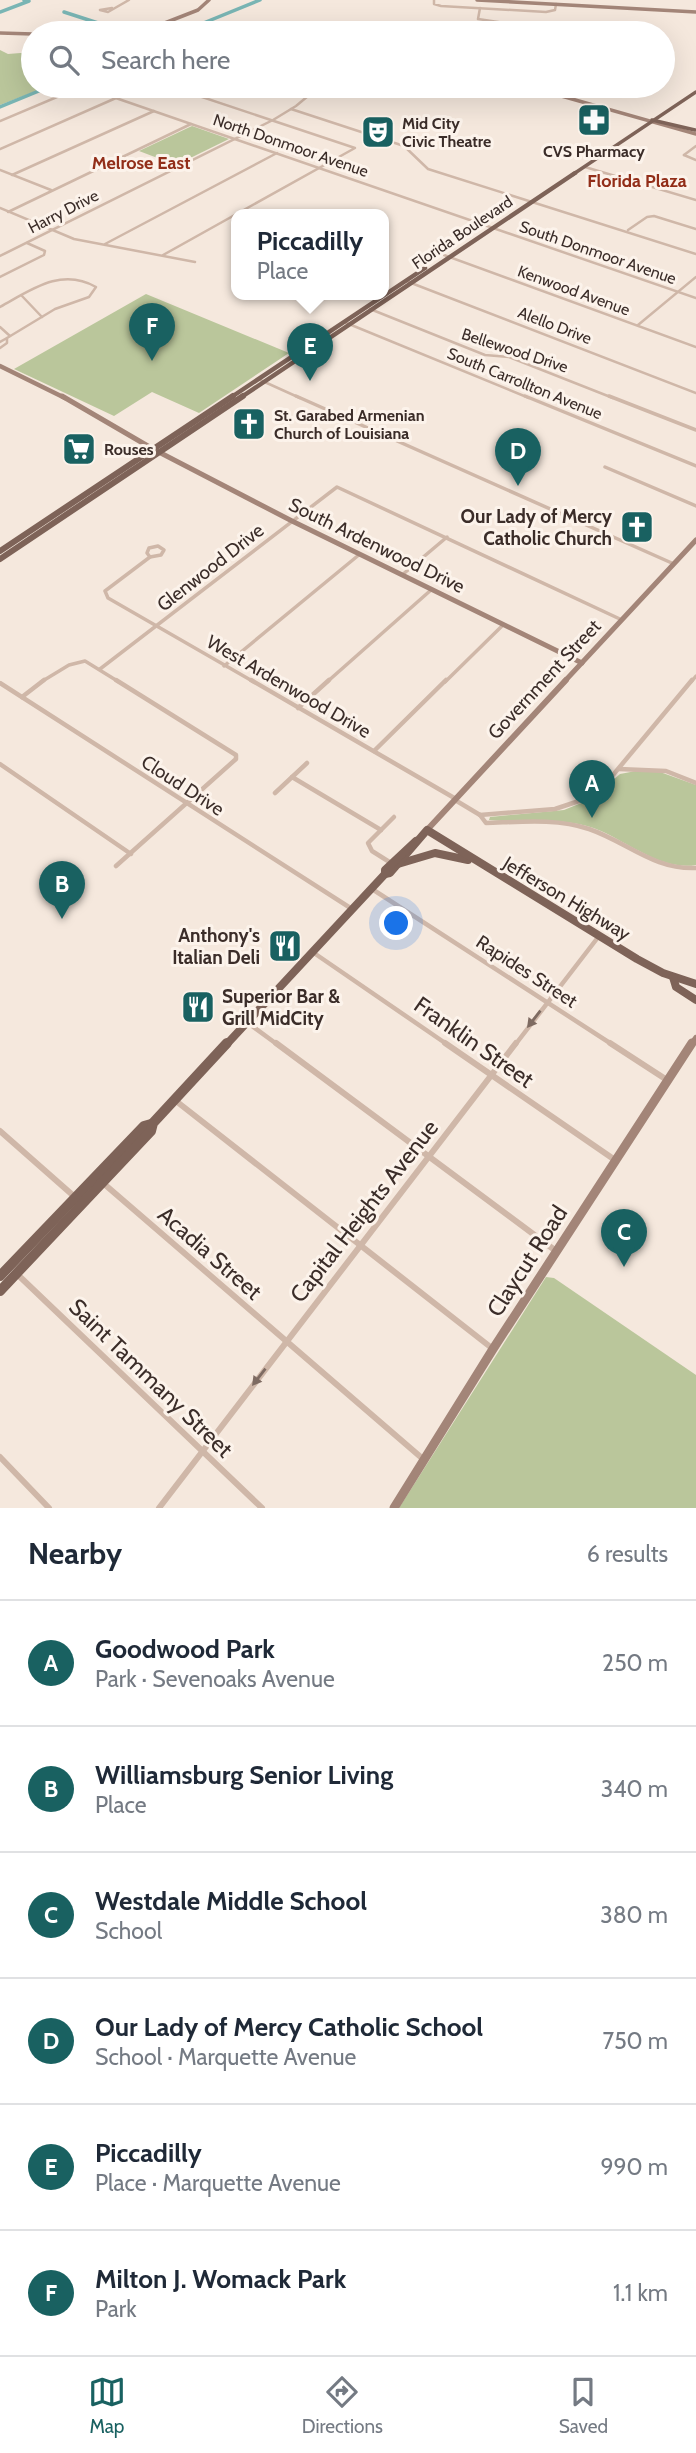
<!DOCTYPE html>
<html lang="en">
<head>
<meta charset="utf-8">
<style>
  body { margin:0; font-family:Cabin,sans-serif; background:#f2f2f3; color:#1f2937 }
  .you { position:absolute; left:397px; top:924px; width:24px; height:24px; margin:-18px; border:5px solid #fff; border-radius:50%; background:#1a73e8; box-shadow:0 0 0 10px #1a73e833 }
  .badge { display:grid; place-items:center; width:46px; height:46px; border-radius:50%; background:#196161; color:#fff; font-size:23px; font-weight:700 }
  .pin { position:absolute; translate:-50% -58px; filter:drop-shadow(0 2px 4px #0008) }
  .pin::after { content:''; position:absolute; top:37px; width:24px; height:21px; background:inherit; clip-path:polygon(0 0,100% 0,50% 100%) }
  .popup { position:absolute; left:231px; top:209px; width:158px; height:91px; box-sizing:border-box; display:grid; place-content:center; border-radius:14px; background:#fff; filter:drop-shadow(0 2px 5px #0005); font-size:23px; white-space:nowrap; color:#747a83 }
  .popup b { font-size:26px; color:#1f2937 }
  .popup::after { content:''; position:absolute; left:50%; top:100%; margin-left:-14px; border:14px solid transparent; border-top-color:#fff }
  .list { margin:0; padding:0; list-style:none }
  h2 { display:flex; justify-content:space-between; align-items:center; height:91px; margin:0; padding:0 28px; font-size:30px }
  h2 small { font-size:23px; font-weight:400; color:#747a83 }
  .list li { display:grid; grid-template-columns:46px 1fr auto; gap:21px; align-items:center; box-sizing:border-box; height:126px; padding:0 28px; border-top:2px solid #e0e1e3 }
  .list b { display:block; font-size:26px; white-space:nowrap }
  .list p { margin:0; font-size:23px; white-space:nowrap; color:#747a83 }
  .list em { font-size:23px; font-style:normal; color:#747a83 }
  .icon { flex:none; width:38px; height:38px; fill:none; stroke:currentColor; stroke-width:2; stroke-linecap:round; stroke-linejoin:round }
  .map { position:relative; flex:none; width:696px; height:1508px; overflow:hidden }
  .search { position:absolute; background:#fff; box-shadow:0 7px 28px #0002; left:21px; right:21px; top:21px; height:77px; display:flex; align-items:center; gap:18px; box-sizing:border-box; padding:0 24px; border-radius:38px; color:#747a83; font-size:26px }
  .sheet { height:847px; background:#fff }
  nav { display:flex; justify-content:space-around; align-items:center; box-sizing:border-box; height:98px; border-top:2px solid #e0e1e3; background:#fff; font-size:19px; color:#747a83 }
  nav a { display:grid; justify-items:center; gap:4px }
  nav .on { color:#196161 }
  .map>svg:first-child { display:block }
</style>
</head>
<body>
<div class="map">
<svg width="696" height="1508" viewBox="0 0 696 1508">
  <rect width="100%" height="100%" fill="#f5e8dd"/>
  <!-- green -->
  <g fill="#bac69b">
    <polygon points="0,50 8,54 33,52 33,86 49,86 0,105"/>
    <polygon points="192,126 229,139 176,165 139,151"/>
    <polygon points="146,294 289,353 199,413 152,392 114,416 14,369"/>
    <path d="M641 770 660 772 696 785V865C664 871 630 844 601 831 565 815 526 824 489 820L490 817 564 810 591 799 620 774Z"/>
    <polygon points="546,1277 554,1278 696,1375 696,1508 399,1508"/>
  </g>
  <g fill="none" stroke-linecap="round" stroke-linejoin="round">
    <!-- canal -->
    <g stroke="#79b5b4" stroke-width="3.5">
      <polyline points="0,12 29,1 24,0"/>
      <polyline points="64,12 129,33"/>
      <polyline points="179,33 260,0"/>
      <polyline points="0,107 51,86"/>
    </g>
    <!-- street-far3 -->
    <g stroke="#cfb7a8" stroke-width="2.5">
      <polyline points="434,0 434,4 441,6 546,12 555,10 556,4"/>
      <polyline points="112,8 100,10 108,12 129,0"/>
      <polyline points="480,8 478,19 531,27"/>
      <polyline points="422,33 437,26"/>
      <polyline points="81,86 696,298"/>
      <polyline points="279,86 308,95"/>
      <polyline points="543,91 550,86"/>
      <polyline points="291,109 404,146 428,169 696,254"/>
      <polyline points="0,121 83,86"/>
      <polyline points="0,149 116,98"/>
      <polyline points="684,155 696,146"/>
      <polyline points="684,155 696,160"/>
      <polyline points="585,167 696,200"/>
      <polyline points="0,170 51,190"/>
      <polyline points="12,175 154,111"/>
      <polyline points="0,208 74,239 195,262"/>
      <polyline points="8,212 191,124"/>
      <polyline points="628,230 647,217 654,216 696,229"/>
      <polyline points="105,244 277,153"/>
      <polyline points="163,255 355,148 169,86"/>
      <polyline points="444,255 696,347"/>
      <polyline points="0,256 273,120 296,106 320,86"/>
      <polyline points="0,277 44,255 45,251 27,243"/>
      <polyline points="406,281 696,393"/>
      <polyline points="22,296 42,317"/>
      <path d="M0 307C31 290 61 267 96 287L89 297 55 309 7 338"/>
      <polyline points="370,309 485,355 509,357 613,398"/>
      <polyline points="344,322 529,398"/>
      <polyline points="638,325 696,277"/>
      <polyline points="0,327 10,336"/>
      <polyline points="0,342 7,338 7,343 0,348"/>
      <polyline points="258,379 300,398"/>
    </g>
    <!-- street-far2 -->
    <g stroke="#cfb7a8" stroke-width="3.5">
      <polyline points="296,396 674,564"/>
      <polyline points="525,396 696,466"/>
      <polyline points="609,396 696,430"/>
      <polyline points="605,467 696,506"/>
      <polygon points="158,546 164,550 161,555 150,557 147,553 149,548"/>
      <polyline points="150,557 105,591 108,598 254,682"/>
      <polyline points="402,575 447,537"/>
      <polyline points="224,666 360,554"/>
      <polyline points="100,669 337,487 622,620"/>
      <polyline points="41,682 69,665 85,661 119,682"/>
      <polyline points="327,682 431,590"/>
      <polyline points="445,682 503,625"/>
      <polyline points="691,682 696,676"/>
    </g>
    <!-- street-far1 -->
    <g stroke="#cfb7a8" stroke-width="4.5">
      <polyline points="251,680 456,799"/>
      <polyline points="0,683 352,909"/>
      <polyline points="22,697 44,680"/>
      <polyline points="298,708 329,680"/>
      <polyline points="374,751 446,680"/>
      <polyline points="0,764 131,854"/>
      <polyline points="619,769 666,771 696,783"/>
      <polyline points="292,777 381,830"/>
      <polyline points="275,793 307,763"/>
      <polyline points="455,800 480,815 555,809 579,801 603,787 692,680"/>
      <path d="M480 815 486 823C520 822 556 818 589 829 627 842 654 870 696 868"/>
      <polyline points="391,863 372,851 368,843 394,817"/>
      <polyline points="116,866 236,759 236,755 116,680"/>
      <polyline points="372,889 613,1045"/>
      <polyline points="314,953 448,1045"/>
      <polyline points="248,1023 278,1045"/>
      <polyline points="515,1045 599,936"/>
    </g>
    <!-- street -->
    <g stroke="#cfb7a8" stroke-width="6">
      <polyline points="276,1043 556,1251"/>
      <polyline points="445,1043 615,1160"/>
      <polyline points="610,1043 667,1080"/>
      <polyline points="176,1101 493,1349"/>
      <polyline points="0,1131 76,1198"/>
      <polyline points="103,1183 423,1459"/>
      <polyline points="17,1274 262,1508"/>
      <polyline points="0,1457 49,1508"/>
      <polyline points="159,1508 516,1043"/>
    </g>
    <!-- secondary-far4 -->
    <g stroke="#a38578" stroke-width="3.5">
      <polyline points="477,0 696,12"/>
      <polyline points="0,33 33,34"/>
      <polyline points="139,33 198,10 209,0"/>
      <polyline points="526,86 696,134"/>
    </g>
    <!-- secondary-far3 -->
    <polyline stroke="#a38578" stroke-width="4.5" points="0,366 65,398"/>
    <!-- secondary-far2 -->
    <g stroke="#a38578" stroke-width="5">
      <polyline points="62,396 153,449 292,521 582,663"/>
      <polyline points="564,682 696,540"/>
    </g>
    <!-- secondary-far1 -->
    <g stroke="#a38578" stroke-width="6">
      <polyline points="427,830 566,680"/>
      <polyline points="691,1045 696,1038"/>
    </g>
    <!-- secondary -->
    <polyline stroke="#a38578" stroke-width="9" points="394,1508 493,1349 692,1043"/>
    <!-- primary-far4 -->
    <g stroke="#7e6358" stroke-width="3.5">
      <polyline points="652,120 695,130"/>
      <polyline points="572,175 696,92"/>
    </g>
    <!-- primary-far3 -->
    <g stroke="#7e6358" stroke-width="4.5">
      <polyline points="230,398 425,268"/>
      <polyline points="240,398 575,173"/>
    </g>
    <!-- primary-far2 -->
    <g stroke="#7e6358" stroke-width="6">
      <polyline points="0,551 233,396"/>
      <polyline points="0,559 243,396"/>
    </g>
    <!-- primary-far1 -->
    <g stroke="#7e6358" stroke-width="8">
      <polyline points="398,864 435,853 468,860"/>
      <polyline points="385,874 390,873 427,830 637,959 663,973 696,984"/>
      <polyline points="673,977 676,987 696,1000"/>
      <polyline points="226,1045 385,874 385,870 416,841"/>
    </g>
    <!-- primary -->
    <g stroke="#7e6358" stroke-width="10">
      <polyline points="0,1276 144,1126 151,1124"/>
      <polyline points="0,1291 151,1131 153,1123 227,1043"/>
    </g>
  </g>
  <!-- one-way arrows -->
  <defs><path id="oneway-solid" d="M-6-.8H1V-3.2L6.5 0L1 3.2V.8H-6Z" transform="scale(1.75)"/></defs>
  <g fill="#7e6b62">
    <use href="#oneway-solid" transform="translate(534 1019) rotate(128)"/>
    <use href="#oneway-solid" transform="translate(259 1377) rotate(128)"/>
  </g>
  <!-- icons -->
  <defs>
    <symbol id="pharmacy-square" viewBox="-11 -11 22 22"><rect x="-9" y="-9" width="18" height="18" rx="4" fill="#196161" stroke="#fcf3eb"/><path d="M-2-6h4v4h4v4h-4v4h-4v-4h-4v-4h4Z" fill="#fff"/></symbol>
    <symbol id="theatre-square" viewBox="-11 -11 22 22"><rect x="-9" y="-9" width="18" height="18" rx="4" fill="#196161" stroke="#fcf3eb"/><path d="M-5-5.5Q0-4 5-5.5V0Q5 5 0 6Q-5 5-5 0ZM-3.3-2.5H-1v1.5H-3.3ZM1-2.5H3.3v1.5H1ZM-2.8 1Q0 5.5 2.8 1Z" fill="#fff"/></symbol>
    <symbol id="church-square" viewBox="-11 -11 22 22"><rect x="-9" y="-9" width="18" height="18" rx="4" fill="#196161" stroke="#fcf3eb"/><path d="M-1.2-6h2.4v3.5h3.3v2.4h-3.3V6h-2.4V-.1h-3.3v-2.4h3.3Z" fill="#fff"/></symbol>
    <symbol id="supermarket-square" viewBox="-11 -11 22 22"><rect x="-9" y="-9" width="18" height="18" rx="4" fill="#196161" stroke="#fcf3eb"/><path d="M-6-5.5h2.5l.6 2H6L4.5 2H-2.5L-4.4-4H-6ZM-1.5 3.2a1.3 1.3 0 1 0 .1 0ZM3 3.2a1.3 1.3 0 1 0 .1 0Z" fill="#fff"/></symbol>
    <symbol id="restaurant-square" viewBox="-11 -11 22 22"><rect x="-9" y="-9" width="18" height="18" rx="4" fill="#196161" stroke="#fcf3eb"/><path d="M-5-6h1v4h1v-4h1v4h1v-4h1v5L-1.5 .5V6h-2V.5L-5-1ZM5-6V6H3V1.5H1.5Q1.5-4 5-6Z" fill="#fff"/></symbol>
  </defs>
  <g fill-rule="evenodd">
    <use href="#pharmacy-square" x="575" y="101" width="38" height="38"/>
    <use href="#theatre-square" x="359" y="113" width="38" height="38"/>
    <use href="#church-square" x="230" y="405" width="38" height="38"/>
    <use href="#supermarket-square" x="60" y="430" width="38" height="38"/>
    <use href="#church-square" x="618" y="508" width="38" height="38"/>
    <use href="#restaurant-square" x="266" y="927" width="38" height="38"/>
    <use href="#restaurant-square" x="179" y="988" width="38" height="38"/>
  </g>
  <g text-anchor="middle" stroke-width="6" stroke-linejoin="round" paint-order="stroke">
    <!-- far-poi labels -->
    <g font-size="16" font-weight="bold" fill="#3b2d29" stroke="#fcf3eb" text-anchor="start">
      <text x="402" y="129">Mid City<tspan x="402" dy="18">Civic Theatre</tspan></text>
      <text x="594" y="157" text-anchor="middle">CVS Pharmacy</text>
      <text x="274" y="421">St. Garabed Armenian<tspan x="274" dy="18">Church of Louisiana</tspan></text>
      <text x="104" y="455">Rouses</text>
    </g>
    <!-- far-street labels -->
    <g font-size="16" fill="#3b2d29" stroke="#fcf3eb">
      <text transform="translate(291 145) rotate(19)" y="6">North Donmoor Avenue</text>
      <text transform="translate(63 211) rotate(-27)" y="6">Harry Drive</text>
      <text transform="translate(462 232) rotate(-34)" y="6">Florida Boulevard</text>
      <text transform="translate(598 252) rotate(19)" y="6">South Donmoor Avenue</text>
      <text transform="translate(574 290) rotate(20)" y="6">Kenwood Avenue</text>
      <text transform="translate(555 325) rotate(21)" y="6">Alello Drive</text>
      <text transform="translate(515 350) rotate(18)" y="6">Bellewood Drive</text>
      <text transform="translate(525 383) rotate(22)" y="6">South Carrollton Avenue</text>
    </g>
    <!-- far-neighbourhood labels -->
    <g font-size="18" font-weight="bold" fill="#922e19" stroke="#fcf3eb">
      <text x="141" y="169">Melrose East</text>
      <text x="637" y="187">Florida Plaza</text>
    </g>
    <!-- poi labels -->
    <g font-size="19" font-weight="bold" fill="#3b2d29" stroke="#fcf3eb" text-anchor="end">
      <text x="612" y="523">Our Lady of Mercy<tspan x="612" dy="22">Catholic Church</tspan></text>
      <text x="260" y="942">Anthony's<tspan x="260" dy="22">Italian Deli</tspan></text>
      <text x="222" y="1003" text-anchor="start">Superior Bar &amp;<tspan x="222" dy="22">Grill MidCity</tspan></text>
    </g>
    <!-- street labels -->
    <g font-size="19" fill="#3b2d29" stroke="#fcf3eb">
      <text transform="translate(377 545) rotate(26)" y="7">South Ardenwood Drive</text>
      <text transform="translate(210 567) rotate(-38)" y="7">Glenwood Drive</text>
      <text transform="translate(544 679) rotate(-47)" y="7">Government Street</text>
      <text transform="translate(289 686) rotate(30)" y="7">West Ardenwood Drive</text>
      <text transform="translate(183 785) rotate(33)" y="7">Cloud Drive</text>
      <text transform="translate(567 898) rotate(31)" y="7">Jefferson Highway</text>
      <text transform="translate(527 971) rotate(33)" y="7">Rapides Street</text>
    </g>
    <!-- near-street labels -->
    <g font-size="23" fill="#3b2d29" stroke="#fcf3eb">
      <text transform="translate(474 1042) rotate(35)" y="8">Franklin Street</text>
      <text transform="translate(364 1211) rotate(-52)" y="8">Capital Heights Avenue</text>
      <text transform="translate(210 1253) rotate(41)" y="8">Acadia Street</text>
      <text transform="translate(527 1261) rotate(-57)" y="8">Claycut Road</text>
      <text transform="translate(151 1378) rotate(44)" y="8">Saint Tammany Street</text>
    </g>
  </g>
</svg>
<div class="you"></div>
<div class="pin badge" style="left:592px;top:818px">A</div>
<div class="pin badge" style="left:62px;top:919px">B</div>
<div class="pin badge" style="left:624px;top:1267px">C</div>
<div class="pin badge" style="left:518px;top:486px">D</div>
<div class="pin badge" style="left:310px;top:381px">E</div>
<div class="popup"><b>Piccadilly</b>Place</div>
<div class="pin badge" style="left:152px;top:361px">F</div>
<div class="search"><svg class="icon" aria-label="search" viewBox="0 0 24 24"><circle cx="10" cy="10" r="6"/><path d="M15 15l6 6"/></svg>Search here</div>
</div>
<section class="sheet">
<h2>Nearby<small>6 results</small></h2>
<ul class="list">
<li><span class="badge">A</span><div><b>Goodwood Park</b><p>Park · Sevenoaks Avenue</p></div><em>250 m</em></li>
<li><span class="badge">B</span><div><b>Williamsburg Senior Living</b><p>Place</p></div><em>340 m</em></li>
<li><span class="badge">C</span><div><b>Westdale Middle School</b><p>School</p></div><em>380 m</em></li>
<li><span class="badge">D</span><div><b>Our Lady of Mercy Catholic School</b><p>School · Marquette Avenue</p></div><em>750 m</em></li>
<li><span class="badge">E</span><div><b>Piccadilly</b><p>Place · Marquette Avenue</p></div><em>990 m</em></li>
<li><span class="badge">F</span><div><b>Milton J. Womack Park</b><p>Park</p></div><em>1.1 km</em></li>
</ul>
</section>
<nav>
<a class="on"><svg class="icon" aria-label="map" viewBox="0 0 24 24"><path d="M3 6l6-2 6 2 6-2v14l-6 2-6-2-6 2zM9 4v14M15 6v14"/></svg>Map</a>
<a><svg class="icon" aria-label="directions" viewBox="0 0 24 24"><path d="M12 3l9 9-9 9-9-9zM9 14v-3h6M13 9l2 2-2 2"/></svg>Directions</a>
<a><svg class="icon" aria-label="saved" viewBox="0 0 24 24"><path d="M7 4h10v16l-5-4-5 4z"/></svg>Saved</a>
</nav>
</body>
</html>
